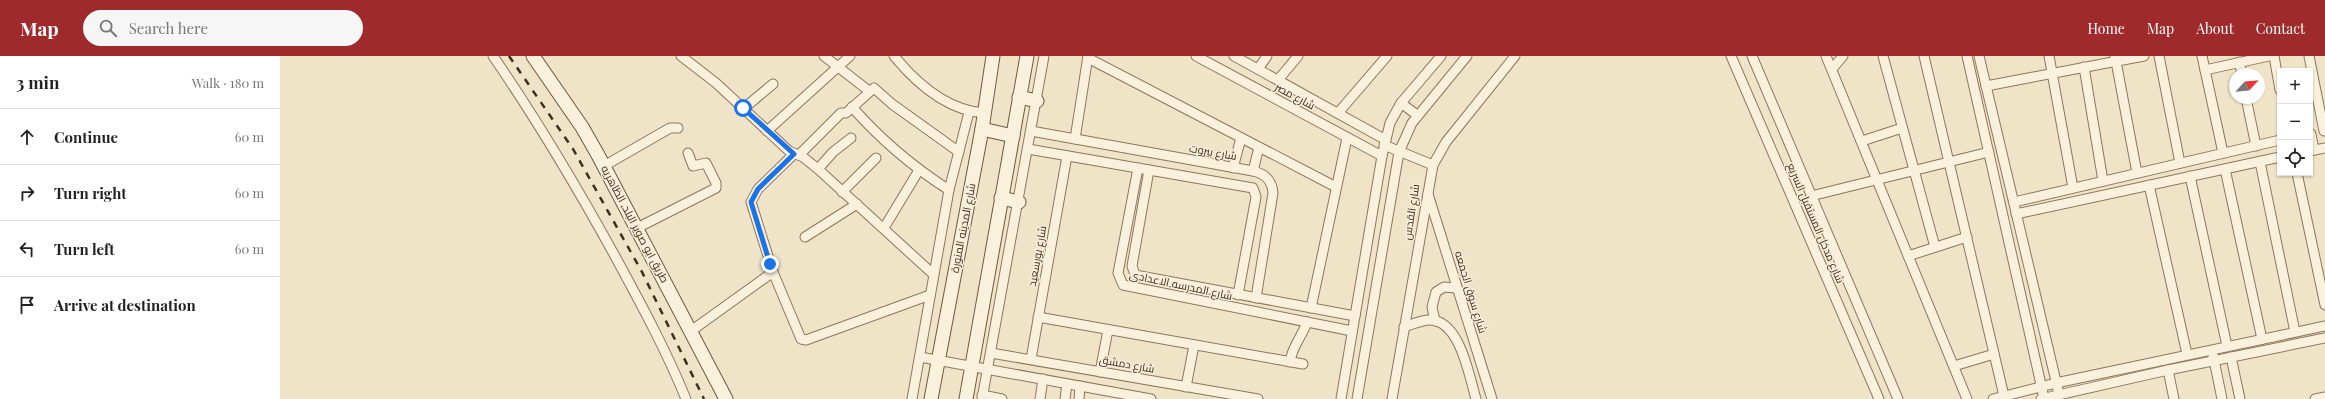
<!DOCTYPE html>
<html lang="en">
<head>
<meta charset="utf-8">
<style>
  body { margin:0; font-family:"Playfair Display",Cairo,serif; background:#f6f6f6; color:#222 }
  .controls { position:absolute; right:12px; top:12px; display:grid; overflow:hidden; border-radius:0px; box-shadow:0 1px 3px #0004 }
  .controls button { width:36px; height:36px; display:grid; place-items:center; padding:0; border:0; border-bottom:1px solid #e0e0e0; background:#fff; color:#222; font:20px sans-serif }
  .compass { position:absolute; left:1949px; top:12px; width:36px; height:36px; border-radius:50%; background:#fff; box-shadow:0 1px 3px #0004; rotate:64deg }
  .stop { position:absolute; width:12px; height:12px; margin:-9px; border:3px solid #1a73e8; border-radius:50%; background:#fff }
  .stop.end { background:#1a73e8; border-color:#fff; box-shadow:0 1px 4px #0008 }
  .list { margin:0; padding:0; list-style:none }
  h2 { display:flex; justify-content:space-between; align-items:center; height:52px; margin:0; padding:0 16px; font-size:17px }
  h2 small { font-size:13px; font-weight:400; color:#767676 }
  .list li { display:grid; grid-template-columns:26px 1fr auto; gap:12px; align-items:center; box-sizing:border-box; height:56px; padding:0 16px; border-top:1px solid #e0e0e0 }
  .list b { display:block; font-size:15px; white-space:nowrap }
  .list em { font-size:13px; font-style:normal; color:#767676 }
  .icon { flex:none; width:22px; height:22px; fill:none; stroke:currentColor; stroke-width:2; stroke-linecap:round; stroke-linejoin:round }
  .map { position:relative; flex:none; width:2045px; height:343px; overflow:hidden }
  header { display:flex; align-items:center; gap:24px; box-sizing:border-box; height:56px; padding:0 20px; background:#9e2a2b; color:#fff }
  header strong { font-size:19px }
  nav { display:flex; gap:22px; margin-inline-start:auto; font-size:14px }
  .search { width:280px; height:36px; background:#f6f6f6; display:flex; align-items:center; gap:10px; box-sizing:border-box; padding:0 14px; border-radius:22px; color:#767676; font-size:15px }
  main { display:flex }
  aside { flex:1; background:#fff }
  .map>svg:first-child { display:block }
</style>
</head>
<body>
<header>
<strong>Map</strong>
<div class="search"><svg class="icon" aria-label="search" viewBox="0 0 24 24"><circle cx="10" cy="10" r="6"/><path d="M15 15l6 6"/></svg>Search here</div>
<nav><a>Home</a><a>Map</a><a>About</a><a>Contact</a></nav>
</header>
<main>
<aside>
<h2>3 min<small>Walk · 180 m</small></h2>
<ul class="list">
<li><svg class="icon" aria-label="ahead" viewBox="0 0 24 24"><path d="M12 20V5M6 11l6-6 6 6"/></svg><div><b>Continue</b></div><em>60 m</em></li>
<li><svg class="icon" aria-label="right" viewBox="0 0 24 24"><path d="M7 20v-9h11M14 6l5 5-5 5"/></svg><div><b>Turn right</b></div><em>60 m</em></li>
<li><svg class="icon" aria-label="left" viewBox="0 0 24 24"><path d="M17 20v-9H6M10 6l-5 5 5 5"/></svg><div><b>Turn left</b></div><em>60 m</em></li>
<li><svg class="icon" aria-label="arrive" viewBox="0 0 24 24"><path d="M6 21V4h12l-3 4 3 4H6"/></svg><div><b>Arrive at destination</b></div></li>
</ul>
</aside>
<div class="map">
<svg width="2045" height="343" viewBox="0 0 2045 343">
  <rect width="100%" height="100%" fill="#f0e4c8"/>
  <g fill="none" stroke-linecap="round" stroke-linejoin="round">
    <defs>
      <g id="street">
        <path d="M213 0C259 67 297 131 336 202 361 248 386 294 406 343"/>
        <polyline points="401,0 436,27 509,95 523,101 538,113 653,218"/>
        <polyline points="544,0 589,35"/>
        <path d="M614 0C637 28 668 55 705 57"/>
        <polyline points="916,0 1102,100"/>
        <polyline points="954,0 1106,84"/>
        <polyline points="1451,0 1599,343"/>
        <polyline points="1472,0 1618,343"/>
        <polyline points="1546,0 1687,343"/>
        <polyline points="1603,0 1655,191"/>
        <polyline points="1644,0 1724,340"/>
        <polyline points="1687,0 1764,342"/>
        <polyline points="1699,0 1779,338"/>
        <polyline points="1769,0 1793,132"/>
        <polyline points="1835,0 1857,117"/>
        <polyline points="1879,0 1900,107"/>
        <polyline points="1922,0 1943,97"/>
        <polyline points="1994,0 2000,34"/>
        <polyline points="2029,0 2044,75"/>
        <polyline points="808,2 1056,131"/>
        <polyline points="1959,6 1962,18"/>
        <polyline points="1804,11 1823,125"/>
        <polyline points="978,13 987,0"/>
        <polyline points="1552,13 1563,0"/>
        <polyline points="1925,14 1989,0"/>
        <polyline points="998,24 1018,0"/>
        <polyline points="1706,30 1864,0"/>
        <polyline points="1966,42 1976,90"/>
        <polyline points="1121,47 1137,59"/>
        <path d="M572 51C601 84 633 111 669 134"/>
        <polyline points="463,53 493,28"/>
        <polyline points="1058,57 1107,0"/>
        <polyline points="487,75 570,0"/>
        <path d="M751 75 973 115C986 118 992 125 993 137L976 242"/>
        <polyline points="2031,78 2034,94"/>
        <polyline points="795,83 808,0"/>
        <polyline points="1582,85 1622,72"/>
        <polyline points="1104,89 1153,109"/>
        <polyline points="748,93 973,132 976,141 958,239"/>
        <polyline points="2030,95 2045,92"/>
        <polyline points="514,98 478,133 471,146 493,216 521,283 526,284 650,239"/>
        <polyline points="519,99 561,57 566,57 594,32 612,48 679,96"/>
        <polyline points="1980,106 2015,276"/>
        <polyline points="324,110 390,72 398,72"/>
        <polyline points="858,112 838,217 843,229 1072,275"/>
        <polyline points="953,112 961,82"/>
        <polyline points="538,113 553,96 571,82"/>
        <polyline points="1945,113 1982,283"/>
        <polyline points="869,114 852,210 855,219 1075,260"/>
        <polyline points="973,115 979,91"/>
        <polyline points="2017,117 2045,249"/>
        <polyline points="1910,120 1947,290"/>
        <polyline points="1869,129 1907,298"/>
        <polyline points="562,136 596,102"/>
        <polyline points="1148,138 1212,343"/>
        <polyline points="1531,140 1709,96"/>
        <polyline points="1734,146 2000,84"/>
        <polyline points="1736,158 2000,101"/>
        <polyline points="357,172 436,132 436,127 426,107 413,110 408,97"/>
        <polyline points="604,172 639,114"/>
        <polyline points="525,181 577,148"/>
        <polyline points="1628,200 1687,181"/>
        <polyline points="1031,252 1067,82"/>
        <polyline points="758,261 1023,308"/>
        <polyline points="1155,265 1152,251 1156,236 1164,231 1176,232"/>
        <path d="M1124 271C1132 268 1140 265 1148 264 1180 262 1189 320 1196 343"/>
        <polyline points="411,275 493,216"/>
        <polyline points="711,297 978,343"/>
        <polyline points="1933,299 1942,343"/>
        <polyline points="640,301 871,343"/>
        <polyline points="1951,301 1960,343"/>
        <polyline points="751,303 787,100"/>
        <path d="M1010 306C1012 290 1022 281 1027 266"/>
        <polyline points="1674,310 1714,298"/>
        <polyline points="1888,314 1894,343"/>
        <polyline points="820,316 828,274"/>
        <polyline points="906,331 914,289"/>
        <polyline points="702,339 722,343"/>
        <polyline points="632,343 669,134 689,56"/>
        <polyline points="702,343 764,0"/>
        <polyline points="760,343 763,323"/>
        <polyline points="785,343 787,328"/>
        <polyline points="799,343 800,330"/>
        <polyline points="1061,343 1102,100 1110,67 1121,47 1161,0"/>
        <polyline points="1077,343 1119,96 1132,67 1187,0"/>
        <polyline points="1112,343 1153,109 1166,86 1235,0"/>
        <polyline points="1713,343 1776,327 2045,270"/>
        <polyline points="1761,343 1888,314 2045,282"/>
        <polyline points="2035,343 2045,341"/>
      </g>
      <g id="secondary">
        <polyline points="253,0 302,71 318,99 446,343"/>
        <polyline points="739,41 757,45"/>
        <polyline points="702,73 733,80"/>
        <polyline points="721,142 739,146"/>
        <polyline points="651,343 702,73 713,0"/>
        <polyline points="686,343 747,0"/>
      </g>
    </defs>
    <!-- street casing -->
    <use href="#street" stroke="#8d765c" stroke-width="11"/>
    <!-- secondary casing -->
    <use href="#secondary" stroke="#6f573f" stroke-width="15"/>
    <!-- street -->
    <use href="#street" stroke="#faf1dc" stroke-width="9"/>
    <!-- secondary -->
    <use href="#secondary" stroke="#faf1dc" stroke-width="13"/>
    <!-- rail -->
    <polyline stroke="#3d2e20" stroke-width="2.5" stroke-dasharray="7 7" stroke-linecap="butt" points="229,0 293,93 362,216 424,343"/>
  </g>
  <g fill="none" stroke-linecap="round" stroke-linejoin="round">
    <!-- route -->
    <polyline stroke="#1a73e8" stroke-width="5" points="463,52 514,98 478,133 471,146 490,208"/>
  </g>
  <g text-anchor="middle" stroke-width="3" stroke-linejoin="round" paint-order="stroke">
    <!-- street labels -->
    <g font-size="11" fill="#3d2e20" stroke="#f7eed8">
      <text transform="translate(1015 40) rotate(28)" y="4">شارع مصر</text>
      <text transform="translate(933 96) rotate(10)" y="4">شارع بيروت</text>
      <text transform="translate(1131 156) rotate(-81)" y="4">شارع القدس</text>
      <text transform="translate(1536 167) rotate(67)" y="4">شارع مدخل المستقبل السريع</text>
      <text transform="translate(355 168) rotate(62)" y="4">طريق ابو صوير البلد, الظاهريه</text>
      <text transform="translate(683 172) rotate(-79)" y="4">شارع المدينه المنورة</text>
      <text transform="translate(757 200) rotate(-80)" y="4">شارع بورسعيد</text>
      <text transform="translate(901 229) rotate(12)" y="4">شارع المدرسه الاعدادى</text>
      <text transform="translate(1191 236) rotate(73)" y="4">شارع سوق الجمعه</text>
      <text transform="translate(847 308) rotate(10)" y="4">شارع دمشق</text>
    </g>
  </g>
</svg>
<div class="controls">
<button>+</button>
<button>−</button>
<button><svg class="icon" aria-label="locate" viewBox="0 0 24 24"><circle cx="12" cy="12" r="6"/><path d="M12 2v4M12 18v4M2 12h4M18 12h4"/></svg></button>
</div>
<svg class="compass" viewBox="-18 -18 36 36"><path d="M0-13l5 13h-10z" fill="#e53935"/><path d="M0 13l5-13h-10z" fill="#767676"/></svg>
<div class="stop" style="left:463px;top:52px"></div>
<div class="stop end" style="left:490px;top:208px"></div>
</div>
</main>
</body>
</html>
